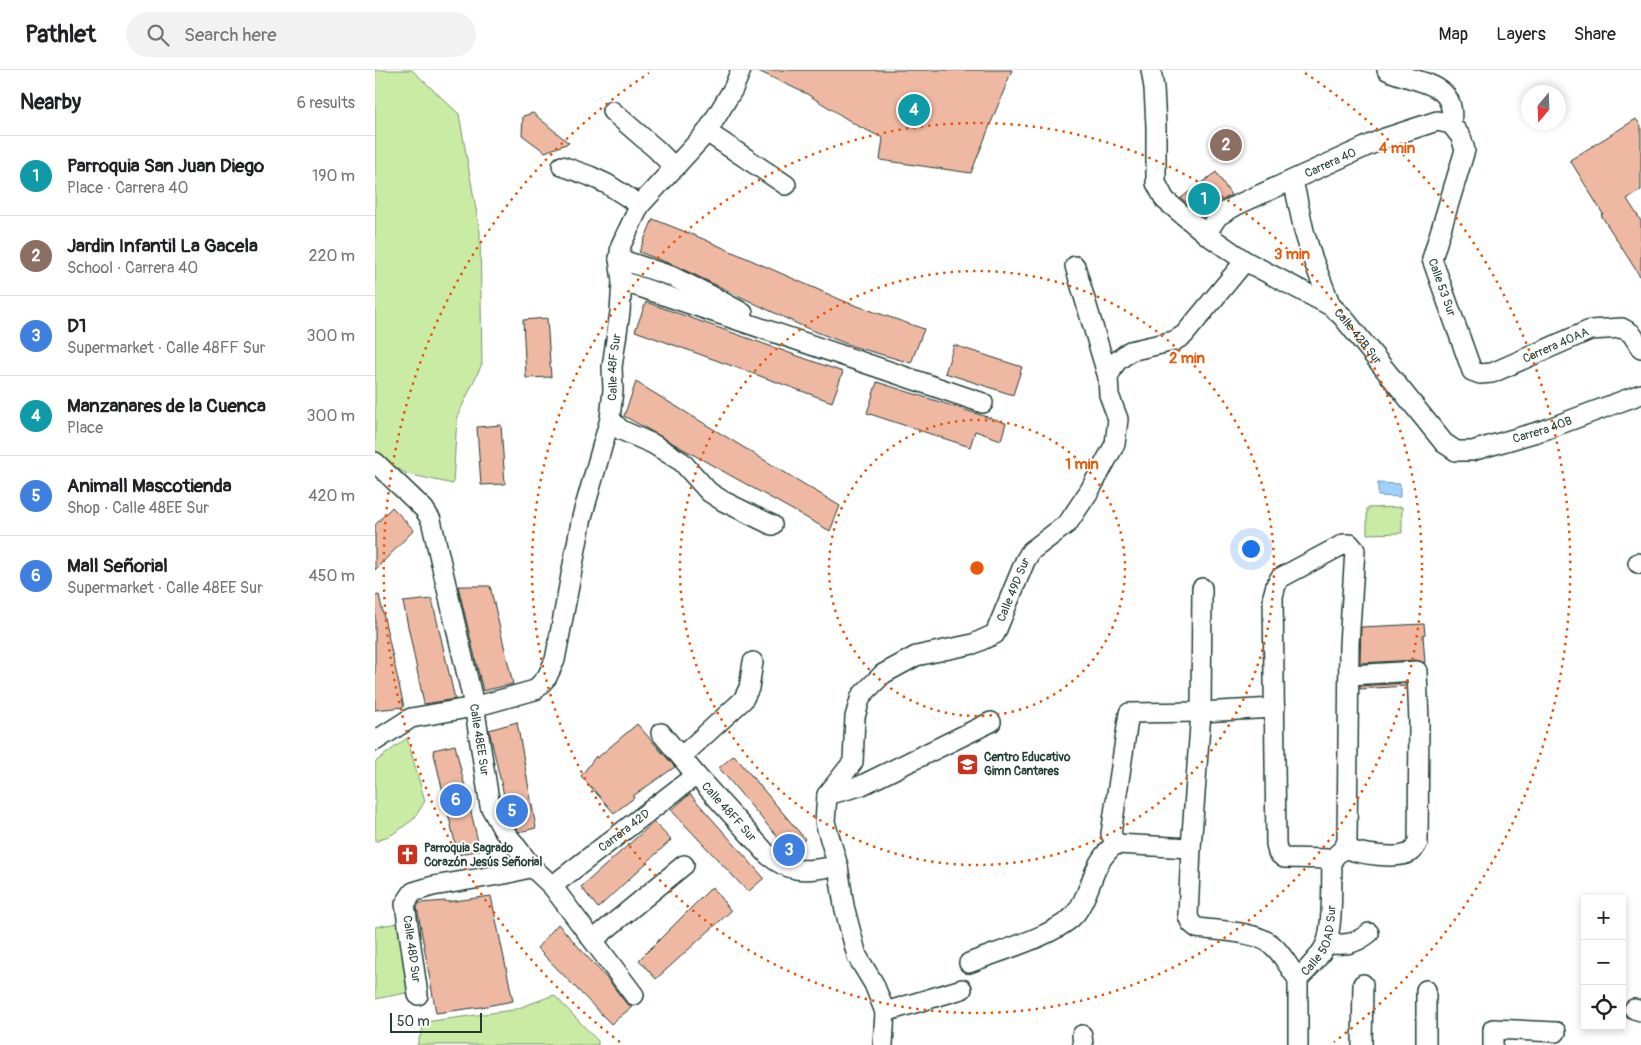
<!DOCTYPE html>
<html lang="en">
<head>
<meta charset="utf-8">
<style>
  body { margin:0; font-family:Pangolin,sans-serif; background:#f2f2f2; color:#202124 }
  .controls { position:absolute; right:15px; bottom:15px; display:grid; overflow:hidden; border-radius:0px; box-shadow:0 2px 8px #0003 }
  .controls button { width:45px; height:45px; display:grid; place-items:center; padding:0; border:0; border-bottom:1px solid #e0e0e0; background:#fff; color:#202124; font:25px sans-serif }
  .compass { position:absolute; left:1146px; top:15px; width:45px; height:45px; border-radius:50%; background:#fff; box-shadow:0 2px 8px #0003; rotate:199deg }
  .scale { position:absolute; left:15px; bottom:12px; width:92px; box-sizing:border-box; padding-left:5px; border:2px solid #1f3d34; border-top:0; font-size:14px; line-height:18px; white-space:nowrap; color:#1f3d34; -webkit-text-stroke:4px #fff; paint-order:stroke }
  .you { position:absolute; left:875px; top:478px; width:18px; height:18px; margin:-12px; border:4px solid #fff; border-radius:50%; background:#1a73e8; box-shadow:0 0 0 8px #1a73e833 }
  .badge { display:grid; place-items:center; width:32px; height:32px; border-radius:50%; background:#db2777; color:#fff; font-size:16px; font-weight:700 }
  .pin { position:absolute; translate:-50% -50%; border:2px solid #fff; box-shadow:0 1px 5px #0006 }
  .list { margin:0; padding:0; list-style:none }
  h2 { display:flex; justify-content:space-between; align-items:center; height:65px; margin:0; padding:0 20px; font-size:21px }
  h2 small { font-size:16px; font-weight:400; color:#757577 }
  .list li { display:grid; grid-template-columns:32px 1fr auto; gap:15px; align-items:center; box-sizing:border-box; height:80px; padding:0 20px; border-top:1px solid #e0e0e0 }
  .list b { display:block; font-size:19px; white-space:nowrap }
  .list p { margin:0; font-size:16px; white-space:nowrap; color:#757577 }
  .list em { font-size:16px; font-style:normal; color:#757577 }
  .icon { flex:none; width:28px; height:28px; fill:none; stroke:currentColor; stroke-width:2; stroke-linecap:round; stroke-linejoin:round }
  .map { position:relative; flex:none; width:1266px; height:975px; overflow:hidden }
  header { display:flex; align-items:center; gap:30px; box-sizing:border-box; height:70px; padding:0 25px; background:#fff; border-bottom:1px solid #e0e0e0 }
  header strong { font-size:24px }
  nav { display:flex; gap:28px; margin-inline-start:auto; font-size:18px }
  .search { width:350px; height:45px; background:#f2f2f2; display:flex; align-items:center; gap:12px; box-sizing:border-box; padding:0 18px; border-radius:28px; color:#757577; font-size:19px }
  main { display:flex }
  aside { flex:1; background:#fff }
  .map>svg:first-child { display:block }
</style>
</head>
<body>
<header>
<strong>Pathlet</strong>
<div class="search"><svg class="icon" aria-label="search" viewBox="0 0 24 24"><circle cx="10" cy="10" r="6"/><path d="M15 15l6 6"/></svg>Search here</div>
<nav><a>Map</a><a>Layers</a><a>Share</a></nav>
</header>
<main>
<aside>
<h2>Nearby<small>6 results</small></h2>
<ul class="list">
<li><span class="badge" style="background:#0f9aa8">1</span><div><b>Parroquia San Juan Diego</b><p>Place · Carrera 40</p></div><em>190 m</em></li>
<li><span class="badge" style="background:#8d6e63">2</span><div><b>Jardin Infantil La Gacela</b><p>School · Carrera 40</p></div><em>220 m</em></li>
<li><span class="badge" style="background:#3f7fe0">3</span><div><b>D1</b><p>Supermarket · Calle 48FF Sur</p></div><em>300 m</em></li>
<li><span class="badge" style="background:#0f9aa8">4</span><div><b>Manzanares de la Cuenca</b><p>Place</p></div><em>300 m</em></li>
<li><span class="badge" style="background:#3f7fe0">5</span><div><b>Animall Mascotienda</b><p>Shop · Calle 48EE Sur</p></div><em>420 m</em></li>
<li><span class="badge" style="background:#3f7fe0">6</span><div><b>Mall Señorial</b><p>Supermarket · Calle 48EE Sur</p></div><em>450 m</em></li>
</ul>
</aside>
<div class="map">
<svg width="1266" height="975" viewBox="0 0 1266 975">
  <rect width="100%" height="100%" fill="#fff"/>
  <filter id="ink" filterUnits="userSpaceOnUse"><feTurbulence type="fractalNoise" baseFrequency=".02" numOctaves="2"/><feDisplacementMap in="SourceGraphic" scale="10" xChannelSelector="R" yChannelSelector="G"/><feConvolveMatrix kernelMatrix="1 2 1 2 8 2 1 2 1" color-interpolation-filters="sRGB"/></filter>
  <g filter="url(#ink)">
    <!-- green -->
    <g fill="#caeba3" stroke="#74946c">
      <polygon points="0,0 37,0 84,44 105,162 107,294 82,347 78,414 32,404 0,385"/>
      <polygon points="1027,437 1027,463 992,464 992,438"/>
      <polygon points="32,668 50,731 39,749 18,764 0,772 0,692"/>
      <polygon points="23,853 36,922 0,929 0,857"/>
      <polygon points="179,925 223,971 223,975 42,975 50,952 138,940"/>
    </g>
    <!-- water -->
    <polygon fill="#a0d0fc" stroke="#6c95ac" points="1003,413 1025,414 1025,427 1003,426"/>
    <!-- building -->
    <g fill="#eeb8a2" stroke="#1f3d34">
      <polygon points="381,0 637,0 596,103 505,90 508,68 483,56 432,24"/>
      <polygon points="158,43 194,73 170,82 147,65 148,46"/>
      <polygon points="1261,49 1266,56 1266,120 1252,129 1266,151 1266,208 1226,145 1228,144 1195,90"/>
      <polygon points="841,102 856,125 837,136 827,146 806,128"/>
      <polygon points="278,149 326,168 471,232 549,259 536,293 477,276 429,257 301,196 264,182"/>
      <polygon points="271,232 468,302 457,332 260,261"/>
      <polygon points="172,248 176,307 151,308 148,250"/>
      <polygon points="579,275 647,297 638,325 570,303"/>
      <polygon points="261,312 465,436 455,461 249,346"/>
      <polygon points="502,312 631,353 626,370 600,361 595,377 492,343"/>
      <polygon points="126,355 130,414 106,415 102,357"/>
      <polygon points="17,437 39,460 0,500 0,455"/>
      <polygon points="83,516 115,516 138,614 108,621"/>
      <polygon points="4,525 29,637 0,640 0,526"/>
      <polygon points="57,529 80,629 49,634 28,532"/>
      <polygon points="1049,554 1050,564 1048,565 1050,593 1041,590 985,593 986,557"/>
      <polygon points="1031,613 1031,616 985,619 985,616"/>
      <polygon points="142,652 161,758 144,762 134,747 114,660"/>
      <polygon points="262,654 300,697 258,726 259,728 239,743 206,706 221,686 222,688"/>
      <polygon points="80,675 105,780 83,785 58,680"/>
      <polygon points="359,685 430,769 416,783 344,698"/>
      <polygon points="315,724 389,808 373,822 296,740"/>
      <polygon points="279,752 296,770 223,838 206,817"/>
      <polygon points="337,817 356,841 281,909 264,890"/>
      <polygon points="116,826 138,931 106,937 61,943 42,837 44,833 71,831 72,832"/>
      <polygon points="183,854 235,912 250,932 257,937 236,954 162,878"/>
    </g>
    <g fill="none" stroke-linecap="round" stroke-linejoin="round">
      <defs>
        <g id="minor">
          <path id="s1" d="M776 0 779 18 781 56V113L790 130 831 164 870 191 956 236 967 246 1069 373 1081 381H1097L1169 360 1266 324"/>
          <path d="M1012 0C1041 14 1083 10 1076 54"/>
          <polyline points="237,41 281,79 300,98"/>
          <polyline points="332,62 411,115"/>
          <polyline points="187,96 215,106 232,114 265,135"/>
          <polyline points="918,110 929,161 937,187 956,236"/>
          <path id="s2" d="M831 164 843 146 862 135 1010 68 1062 51 1076 54 1086 67 1090 80 1057 189 1097 301 1105 304 1117 303 1215 260 1247 258 1256 263 1266 278"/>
          <polyline points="244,189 296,206 335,225 368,243"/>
          <polyline points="700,196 733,307"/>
          <polyline points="247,211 608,333"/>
          <polyline points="235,349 246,360 278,374 307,392 334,422 348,431 397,455"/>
          <path id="s3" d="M0 392 49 439 56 450 99 635 115 736 127 758 157 797 177 816 259 925"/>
          <polygon points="969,474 975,474 980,480 974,574 972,771 969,778 957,789 909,788 903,783 901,774 898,526 901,515 905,508"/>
          <polyline points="1263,493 1266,494"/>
          <path d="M827 518 826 642 816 778 813 846 816 853 822 858C842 861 881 861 897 875 908 884 914 898 923 909"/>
          <path id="s4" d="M286 663 321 705 393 785C419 806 433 800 463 796"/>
          <path id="s5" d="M0 671 36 648 99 637 160 620 172 607 180 590 207 447 235 349 238 320 237 297 245 242 247 211 244 189 246 175 265 135 332 62 358 19 366 0"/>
          <polyline points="306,687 368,630 374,618 378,592"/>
          <polyline points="452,725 485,716 616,652"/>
          <polyline points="741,774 736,764 754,643 826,642 900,638"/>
          <path d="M969 778C983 784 1023 790 1036 782 1039 780 1041 775 1043 772L1044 652 1042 601 975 605"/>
          <path id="s6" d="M177 816 321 705"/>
          <polyline points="218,870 309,795"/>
          <path d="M951 874C970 875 979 875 994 863"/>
          <path d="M594 893C621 882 684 865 701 843 718 820 716 792 741 774L816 778"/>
          <polyline points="1051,920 1051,975"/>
          <polyline points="43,925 30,834 38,822 58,816 130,804 157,797"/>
          <polyline points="1259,939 1266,941"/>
          <polyline points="510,942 587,919"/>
          <polyline points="707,965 708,975"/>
          <path id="s7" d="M508 975 510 942 499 914 482 886 469 836 463 796 450 752 452 725 478 692 480 647 486 626 508 604 541 586 598 574 620 564 650 491 656 481 693 453 715 420 740 374 743 349 734 325 733 307 741 292 755 281 799 271 809 265 870 191"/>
          <path id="s8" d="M923 975V909C933 899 944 888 950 876 959 859 956 809 957 789"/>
          <polyline points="987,975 988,914"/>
          <polyline points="1118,975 1118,959 1181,962"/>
        </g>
      </defs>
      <!-- minor casing -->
      <use href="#minor" stroke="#1f3d34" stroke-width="22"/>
      <!-- minor -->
      <use href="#minor" stroke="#fff" stroke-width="19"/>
    </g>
  </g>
  <!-- distance rings -->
  <g fill="none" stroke="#e8590c" stroke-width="2.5" stroke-dasharray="2.5 5">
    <circle cx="602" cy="498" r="148"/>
    <circle cx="602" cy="498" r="297"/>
    <circle cx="602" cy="498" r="445"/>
    <path d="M245 972A594 594 0 0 1 274 3M930 3A594 594 0 0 1 959 972"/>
  </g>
  <!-- icons -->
  <defs>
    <symbol id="school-square" viewBox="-11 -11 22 22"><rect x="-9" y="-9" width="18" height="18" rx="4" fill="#c8321e" stroke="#fff"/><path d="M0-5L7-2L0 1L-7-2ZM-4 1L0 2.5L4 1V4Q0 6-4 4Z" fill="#fff"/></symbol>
    <symbol id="church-square" viewBox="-11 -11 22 22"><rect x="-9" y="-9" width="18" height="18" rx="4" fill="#c8321e" stroke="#fff"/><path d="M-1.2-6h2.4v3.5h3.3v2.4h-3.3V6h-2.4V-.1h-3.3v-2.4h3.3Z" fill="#fff"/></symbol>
  </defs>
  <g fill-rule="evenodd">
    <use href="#school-square" x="580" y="682" width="25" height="25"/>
    <use href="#church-square" x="20" y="772" width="25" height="25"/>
  </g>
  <g text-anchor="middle" stroke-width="4" stroke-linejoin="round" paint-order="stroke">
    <!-- street labels -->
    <g font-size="12" fill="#1f3d34" stroke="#fff">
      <text dy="4" stroke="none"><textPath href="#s2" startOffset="146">Carrera 40</textPath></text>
      <text dy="4" stroke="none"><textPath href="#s2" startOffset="449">Calle 53 Sur</textPath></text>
      <text dy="4" stroke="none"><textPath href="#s1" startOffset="371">Calle 42B Sur</textPath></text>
      <text dy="4" stroke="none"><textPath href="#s2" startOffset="628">Carrera 40AA</textPath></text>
      <text dy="4" stroke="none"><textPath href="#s5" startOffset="506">Calle 48F Sur</textPath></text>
      <text dy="4" stroke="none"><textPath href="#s1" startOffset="612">Carrera 40B</textPath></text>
      <text dy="4" stroke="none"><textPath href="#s7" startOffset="569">Calle 49D Sur</textPath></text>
      <text dy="4" stroke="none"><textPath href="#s3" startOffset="306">Calle 48EE Sur</textPath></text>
      <text dy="4" stroke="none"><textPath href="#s4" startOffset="104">Calle 48FF Sur</textPath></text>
      <text dy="4" stroke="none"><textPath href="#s6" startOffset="91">Carrera 42D</textPath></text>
      <text dy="4" stroke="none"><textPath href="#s8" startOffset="112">Calle 50AD Sur</textPath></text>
      <text transform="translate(37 879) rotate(82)" y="4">Calle 48D Sur</text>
    </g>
    <!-- poi labels -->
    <g font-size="12" font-weight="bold" fill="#1f3d34" stroke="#fff" text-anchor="start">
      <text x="609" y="691">Centro Educativo<tspan x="609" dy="14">Gimn Cantares</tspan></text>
      <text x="49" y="782">Parroquia Sagrado<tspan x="49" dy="14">Corazón Jesús Señorial</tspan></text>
    </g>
  </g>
  <circle cx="602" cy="498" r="8" fill="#e8590c" stroke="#fff" stroke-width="2.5"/>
  <g font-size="15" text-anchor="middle" font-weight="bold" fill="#e8590c" stroke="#fff" stroke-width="4" stroke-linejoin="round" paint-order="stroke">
    <text x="1022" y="83">4 min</text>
    <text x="917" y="189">3 min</text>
    <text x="812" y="293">2 min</text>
    <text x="707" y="399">1 min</text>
  </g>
</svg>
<div class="controls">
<button>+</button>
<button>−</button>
<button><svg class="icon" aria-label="locate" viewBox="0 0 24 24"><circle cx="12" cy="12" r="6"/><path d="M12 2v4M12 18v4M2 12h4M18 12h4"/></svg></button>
</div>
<svg class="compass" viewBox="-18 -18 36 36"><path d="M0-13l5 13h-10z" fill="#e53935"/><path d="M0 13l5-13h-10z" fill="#757577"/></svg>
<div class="scale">50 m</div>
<div class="you"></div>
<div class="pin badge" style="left:829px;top:129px;background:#0f9aa8">1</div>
<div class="pin badge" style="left:851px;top:75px;background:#8d6e63">2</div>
<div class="pin badge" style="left:414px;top:780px;background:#3f7fe0">3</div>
<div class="pin badge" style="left:539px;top:40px;background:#0f9aa8">4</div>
<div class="pin badge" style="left:137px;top:741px;background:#3f7fe0">5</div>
<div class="pin badge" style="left:81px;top:730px;background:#3f7fe0">6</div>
</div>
</main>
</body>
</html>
